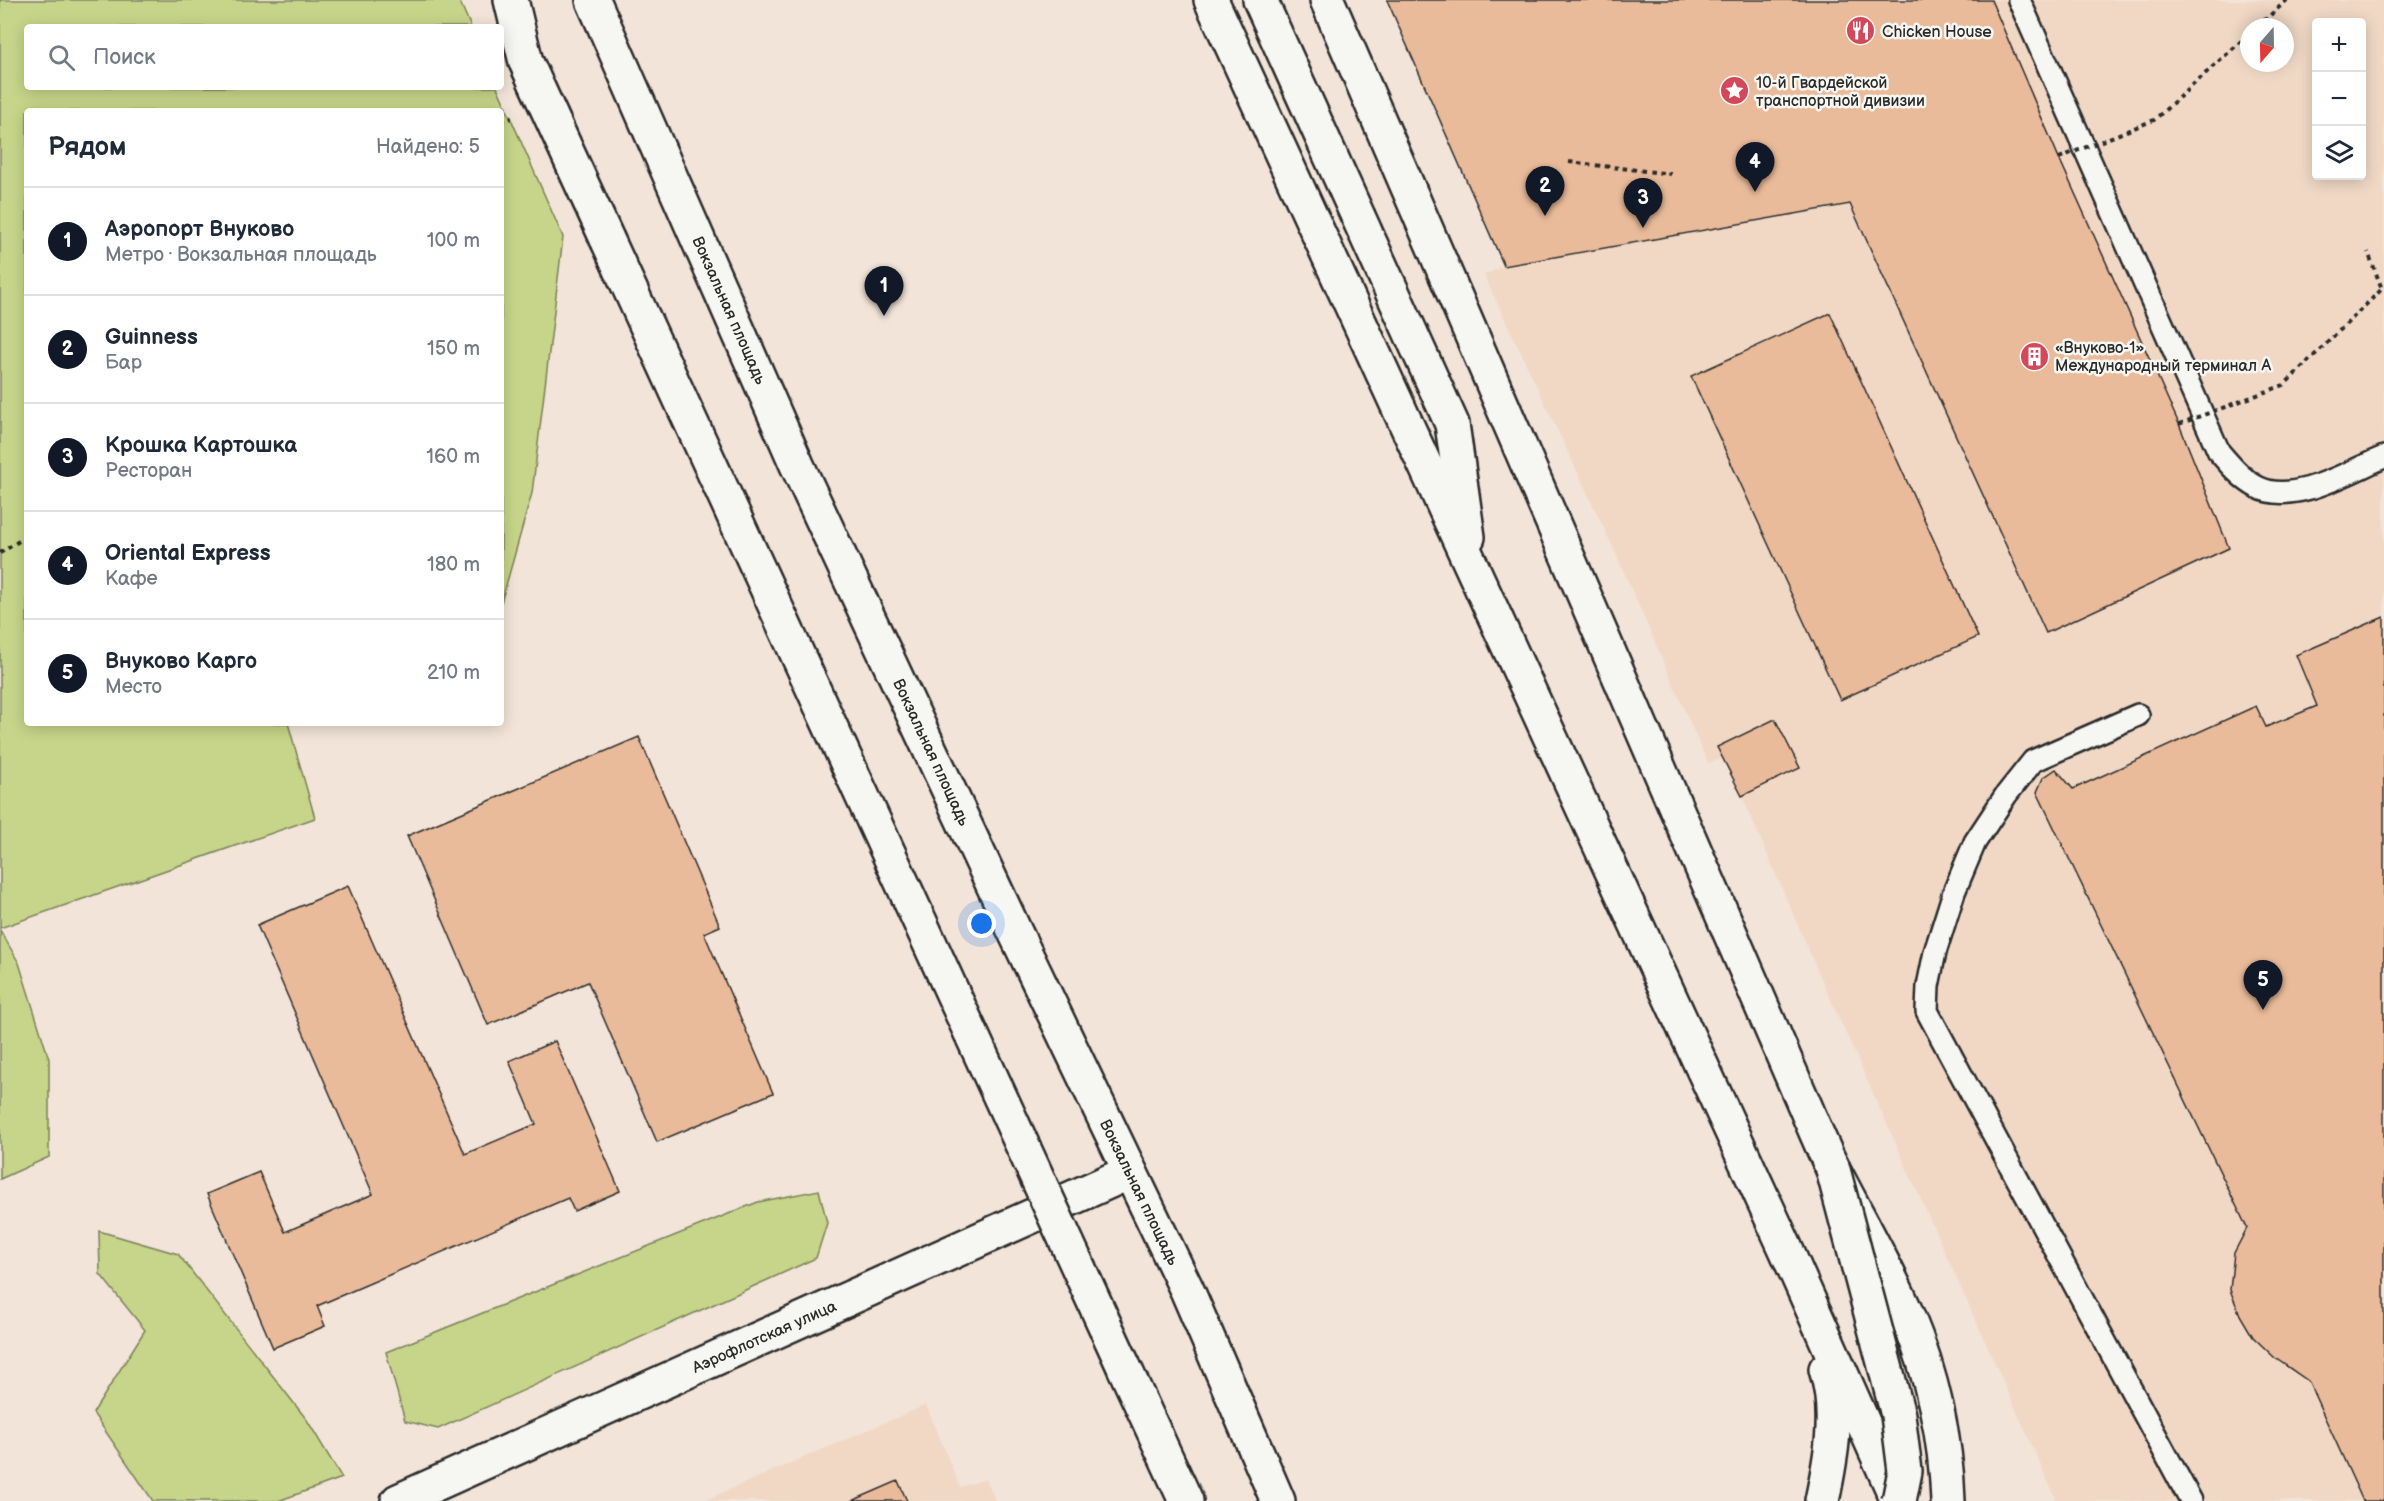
<!DOCTYPE html>
<html lang="ru">
<head>
<meta charset="utf-8">
<style>
  body { margin:0; font-family:"Balsamiq Sans",sans-serif; background:#f6f6f7; color:#1f2937 }
  .controls { position:absolute; right:18px; top:18px; display:grid; overflow:hidden; border-radius:6px; box-shadow:0 3px 15px #0003 }
  .controls button { width:54px; height:54px; display:grid; place-items:center; padding:0; border:0; border-bottom:2px solid #e0e1e3; background:#fff; color:#1f2937; font:30px sans-serif }
  .compass { position:absolute; left:2240px; top:18px; width:54px; height:54px; border-radius:50%; background:#fff; box-shadow:0 3px 15px #0003; rotate:200deg }
  .you { position:absolute; left:982px; top:924px; width:21px; height:21px; margin:-15px; border:4px solid #fff; border-radius:50%; background:#1a73e8; box-shadow:0 0 0 9px #1a73e833 }
  .badge { display:grid; place-items:center; width:39px; height:39px; border-radius:50%; background:#111827; color:#fff; font-size:20px; font-weight:700 }
  .pin { position:absolute; translate:-50% -50px; filter:drop-shadow(0 2px 3px #0008) }
  .pin::after { content:''; position:absolute; top:32px; width:21px; height:18px; background:inherit; clip-path:polygon(0 0,100% 0,50% 100%) }
  .list { margin:0; padding:0; list-style:none }
  h2 { display:flex; justify-content:space-between; align-items:center; height:78px; margin:0; padding:0 24px; font-size:26px }
  h2 small { font-size:20px; font-weight:400; color:#747a83 }
  .list li { display:grid; grid-template-columns:39px 1fr auto; gap:18px; align-items:center; box-sizing:border-box; height:108px; padding:0 24px; border-top:2px solid #e0e1e3 }
  .list b { display:block; font-size:22px; white-space:nowrap }
  .list p { margin:0; font-size:20px; white-space:nowrap; color:#747a83 }
  .list em { font-size:20px; font-style:normal; color:#747a83 }
  .icon { flex:none; width:33px; height:33px; fill:none; stroke:currentColor; stroke-width:2; stroke-linecap:round; stroke-linejoin:round }
  .map { position:relative; flex:none; width:2384px; height:1501px; overflow:hidden }
  .search { position:absolute; background:#fff; box-shadow:0 3px 15px #0003; left:24px; top:24px; width:480px; height:66px; display:flex; align-items:center; gap:15px; box-sizing:border-box; padding:0 21px; border-radius:6px; color:#747a83; font-size:22px }
  .panel { position:absolute; background:#fff; box-shadow:0 3px 15px #0003; left:24px; top:108px; width:480px; height:618px; border-radius:6px }
  .map>svg:first-child { display:block }
</style>
</head>
<body>
<div class="map">
<svg width="2384" height="1501" viewBox="0 0 2384 1501">
  <rect width="100%" height="100%" fill="#f2e4d8"/>
  <filter id="ink" filterUnits="userSpaceOnUse"><feTurbulence type="fractalNoise" baseFrequency=".0167" numOctaves="2"/><feDisplacementMap in="SourceGraphic" scale="12" xChannelSelector="R" yChannelSelector="G"/><feConvolveMatrix kernelMatrix="1 2 1 2 8 2 1 2 1" color-interpolation-filters="sRGB"/></filter>
  <g filter="url(#ink)">
    <!-- built -->
    <g fill="#f0d8c5" fill-rule="evenodd">
      <path d="M1387 0H2384V1501H2057L1816 967 1742 796 1723 758 1708 763 1612 545 1484 275 1504 266ZM2316 22H2362V176H2316ZM2249 27H2285V63H2249Z"/>
      <polygon points="926,1405 960,1487 986,1479 996,1501 703,1501"/>
    </g>
    <!-- green -->
    <g fill="#c6d589" stroke="#78805a" stroke-width="1.5">
      <polygon points="0,0 459,0 471,27 27,27 27,87 497,87 563,237 532,493 501,603 501,111 27,111 27,723 288,723 315,818 0,928"/>
      <polygon points="0,930 19,963 49,1059 49,1157 0,1179"/>
      <polygon points="819,1190 827,1223 816,1258 438,1429 405,1421 386,1352 758,1202"/>
      <polygon points="99,1231 178,1254 307,1420 342,1478 278,1501 153,1501 93,1413 145,1330 100,1274"/>
    </g>
    <!-- building -->
    <g fill="#eabb9a" stroke="#2b2b2b" stroke-width="1.5">
      <polygon points="1387,0 1991,0 2059,158 2179,424 2229,548 2046,633 1850,204 1504,266"/>
      <polygon points="1830,313 1978,637 1840,700 1691,376"/>
      <polygon points="2384,617 2384,1501 2363,1501 2308,1381 2275,1358 2253,1337 2240,1315 2230,1290 2234,1253 2247,1228 2037,792 2043,778 2056,769 2073,789 2256,706 2266,727 2317,706 2296,655"/>
      <polygon points="1775,719 1800,768 1742,796 1717,747"/>
      <polygon points="639,737 720,926 704,933 773,1093 657,1142 588,982 488,1025 407,836"/>
      <polygon points="348,886 465,1154 536,1124 509,1061 555,1041 620,1191 574,1211 568,1198 317,1306 325,1326 273,1348 207,1194 259,1172 285,1232 373,1194 257,925"/>
      <polygon points="898,1481 907,1501 852,1501"/>
    </g>
    <g fill="none" stroke-linecap="round" stroke-linejoin="round">
      <defs>
        <g id="service">
          <path d="M2019 0 2219 452C2230 465 2242 479 2257 487 2293 506 2350 471 2384 457"/>
          <polyline points="2138,715 2033,761 2006,795 1975,842 1954,892 1935,952 1928,986 1927,1011 2191,1501"/>
        </g>
        <polyline id="minor" points="398,1501 1130,1172"/>
        <g id="tertiary">
          <polyline points="511,0 526,62 607,239"/>
          <path d="M1327 0 1798 1090C1810 1117 1820 1143 1833 1169 1858 1218 1886 1265 1907 1315 1932 1375 1946 1437 1948 1501"/>
          <polyline points="1124,1367 1186,1501"/>
        </g>
        <g id="secondary">
          <polyline points="593,0 797,465 1015,932 1187,1290 1278,1501"/>
          <polyline points="1211,0 1785,1247 1898,1501"/>
          <polyline points="1260,0 1452,424 1468,537"/>
          <path d="M1822 1501C1831 1458 1840 1412 1826 1369"/>
        </g>
      </defs>
      <!-- service casing -->
      <use href="#service" stroke="#2b2b2b" stroke-width="26"/>
      <!-- minor casing -->
      <use href="#minor" stroke="#2b2b2b" stroke-width="38"/>
      <!-- tertiary casing -->
      <use href="#tertiary" stroke="#2b2b2b" stroke-width="38"/>
      <!-- secondary casing -->
      <use href="#secondary" stroke="#2b2b2b" stroke-width="38"/>
      <!-- path -->
      <g stroke="#2b2b2b" stroke-width="4" stroke-dasharray="4.5 4.5" stroke-linecap="butt">
        <polyline points="2257,27 2287,0"/>
        <polyline points="501,121 512,118"/>
        <polyline points="1569,162 1671,174"/>
        <polyline points="0,553 27,536"/>
      </g>
      <!-- service -->
      <use href="#service" stroke="#f6f6f2" stroke-width="21"/>
      <!-- minor -->
      <use href="#minor" stroke="#f6f6f2" stroke-width="33"/>
      <!-- tertiary -->
      <use href="#tertiary" stroke="#f6f6f2" stroke-width="33"/>
      <!-- secondary -->
      <use href="#secondary" stroke="#f6f6f2" stroke-width="33"/>
      <defs>
        <g id="tertiary-bridge">
          <polyline points="607,239 1124,1367"/>
          <polyline points="1832,1166 1898,1415 1905,1471 1899,1501"/>
        </g>
      </defs>
      <!-- tertiary-bridge casing -->
      <use href="#tertiary-bridge" stroke="#2b2b2b" stroke-width="38" stroke-linecap="butt"/>
      <!-- path-bridge -->
      <g stroke="#2b2b2b" stroke-width="4" stroke-dasharray="4.5 4.5" stroke-linecap="butt">
        <polyline points="2059,158 2154,120 2249,34"/>
        <polyline points="2179,424 2284,385 2382,289 2368,252"/>
      </g>
      <!-- tertiary-bridge -->
      <use href="#tertiary-bridge" stroke="#f6f6f2" stroke-width="33"/>
    </g>
  </g>
  <!-- icons -->
  <defs>
    <symbol id="restaurant-disc" viewBox="-11 -11 22 22"><circle r="9.5" fill="#d1495b" stroke="#f6f6f2"/><path d="M-5-6h1v4h1v-4h1v4h1v-4h1v5L-1.5 .5V6h-2V.5L-5-1ZM5-6V6H3V1.5H1.5Q1.5-4 5-6Z" fill="#fff"/></symbol>
    <symbol id="sight-disc" viewBox="-11 -11 22 22"><circle r="9.5" fill="#d1495b" stroke="#f6f6f2"/><path d="M0-6L1.8-2.2L6-1.7L2.9 1.2L3.7 5.4L0 3.3L-3.7 5.4L-2.9 1.2L-6-1.7L-1.8-2.2Z" fill="#fff"/></symbol>
    <symbol id="building-disc" viewBox="-11 -11 22 22"><circle r="9.5" fill="#d1495b" stroke="#f6f6f2"/><path d="M-4-6H4V6H1V3H-1V6H-4ZM-2.5-4.3h1.7v1.8h-1.7ZM.8-4.3h1.7v1.8H.8ZM-2.5-1h1.7V.8h-1.7ZM.8-1h1.7V.8H.8Z" fill="#fff"/></symbol>
  </defs>
  <g fill-rule="evenodd">
    <use href="#restaurant-disc" x="1844" y="14" width="33" height="33"/>
    <use href="#sight-disc" x="1718" y="74" width="33" height="33"/>
    <use href="#building-disc" x="2018" y="340" width="33" height="33"/>
  </g>
  <g text-anchor="middle" stroke-width="5" stroke-linejoin="round" paint-order="stroke">
    <!-- poi labels -->
    <g font-size="16" fill="#2b2b2b" stroke="#f6f6f2" text-anchor="start">
      <text x="1882" y="37">Chicken House</text>
      <text x="1756" y="88">10-й Гвардейской<tspan x="1756" dy="18">транспортной дивизии</tspan></text>
      <text x="2055" y="353">«Внуково-1»<tspan x="2055" dy="18">Международный терминал А</tspan></text>
    </g>
    <!-- street labels -->
    <g font-size="16" fill="#2b2b2b" stroke="#f6f6f2">
      <text transform="translate(730 310) rotate(66)" y="6">Вокзальная площадь</text>
      <text transform="translate(932 752) rotate(65)" y="6">Вокзальная площадь</text>
      <text transform="translate(1140 1192) rotate(64)" y="6">Вокзальная площадь</text>
      <text transform="translate(764 1336) rotate(-24)" y="6">Аэрофлотская улица</text>
    </g>
  </g>
</svg>
<div class="controls">
<button>+</button>
<button>−</button>
<button><svg class="icon" aria-label="layers" viewBox="0 0 24 24"><path d="M12 4l9 5-9 5-9-5zM3 14l9 5 9-5"/></svg></button>
</div>
<svg class="compass" viewBox="-18 -18 36 36"><path d="M0-13l5 13h-10z" fill="#e53935"/><path d="M0 13l5-13h-10z" fill="#747a83"/></svg>
<div class="you"></div>
<div class="pin badge" style="left:884px;top:316px">1</div>
<div class="pin badge" style="left:1545px;top:216px">2</div>
<div class="pin badge" style="left:1643px;top:228px">3</div>
<div class="pin badge" style="left:1755px;top:192px">4</div>
<div class="pin badge" style="left:2263px;top:1010px">5</div>
<div class="search"><svg class="icon" aria-label="search" viewBox="0 0 24 24"><circle cx="10" cy="10" r="6"/><path d="M15 15l6 6"/></svg>Поиск</div>
<section class="panel">
<h2>Рядом<small>Найдено: 5</small></h2>
<ul class="list">
<li><span class="badge">1</span><div><b>Аэропорт Внуково</b><p>Метро · Вокзальная площадь</p></div><em>100 m</em></li>
<li><span class="badge">2</span><div><b>Guinness</b><p>Бар</p></div><em>150 m</em></li>
<li><span class="badge">3</span><div><b>Крошка Картошка</b><p>Ресторан</p></div><em>160 m</em></li>
<li><span class="badge">4</span><div><b>Oriental Express</b><p>Кафе</p></div><em>180 m</em></li>
<li><span class="badge">5</span><div><b>Внуково Карго</b><p>Место</p></div><em>210 m</em></li>
</ul>
</section>
</div>
</body>
</html>
